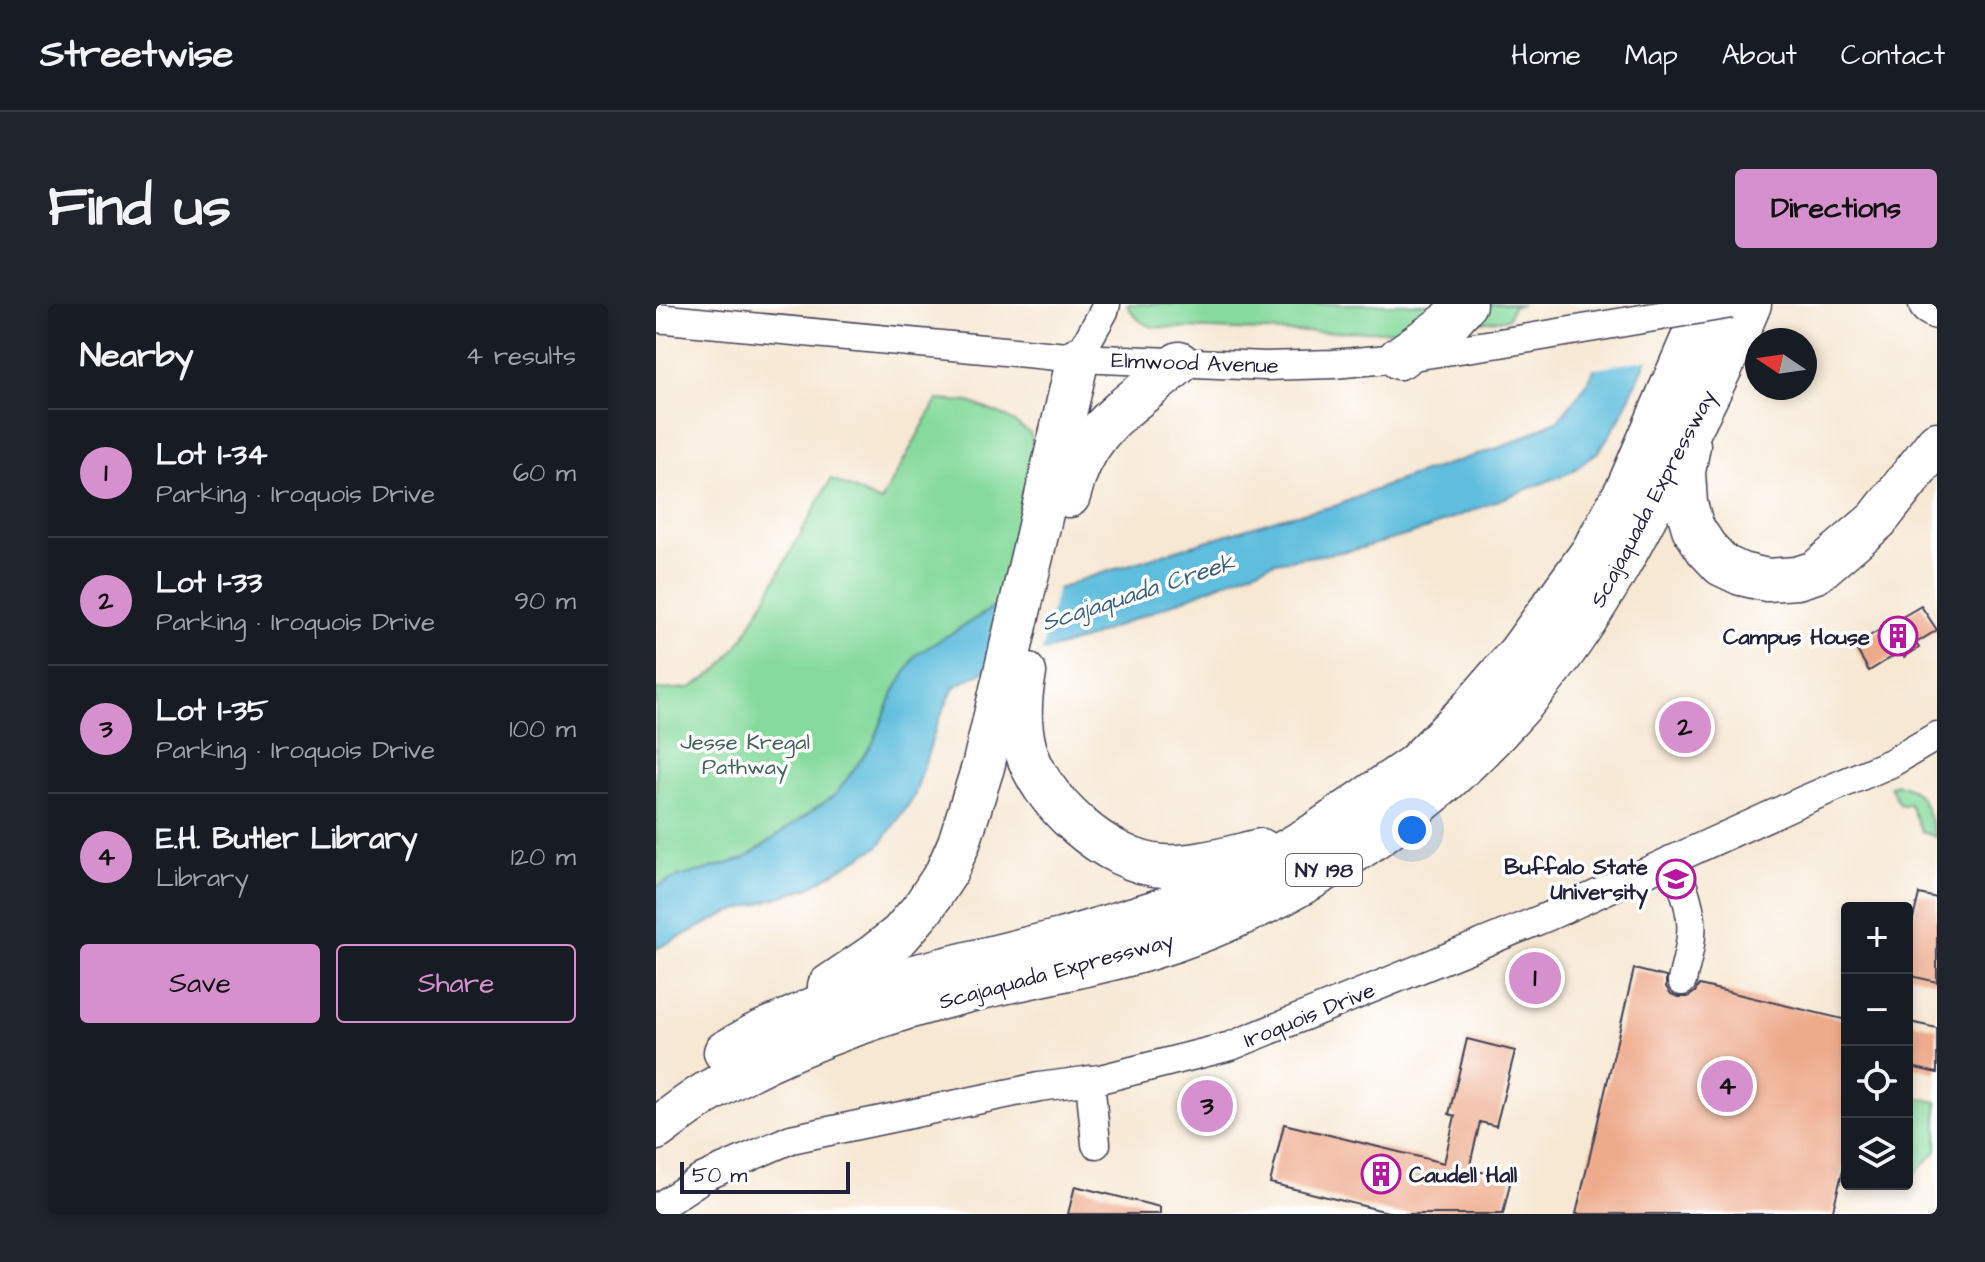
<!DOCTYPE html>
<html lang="en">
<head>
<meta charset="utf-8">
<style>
  body { margin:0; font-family:"Architects Daughter",sans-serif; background:#20242c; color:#f1f3f6 }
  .controls { position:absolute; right:24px; bottom:24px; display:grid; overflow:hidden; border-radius:8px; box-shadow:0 4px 12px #0003 }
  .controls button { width:72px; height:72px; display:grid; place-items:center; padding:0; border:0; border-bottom:2px solid #363941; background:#171b24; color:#f1f3f6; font:40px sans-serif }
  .compass { position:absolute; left:1089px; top:24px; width:72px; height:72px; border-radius:50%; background:#171b24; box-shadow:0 4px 12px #0003; rotate:283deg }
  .scale { position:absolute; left:24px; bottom:20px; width:170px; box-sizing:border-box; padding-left:8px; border:4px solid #22223b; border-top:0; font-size:22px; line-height:28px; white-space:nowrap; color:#22223b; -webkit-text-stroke:6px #fff; paint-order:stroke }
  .you { position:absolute; left:756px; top:526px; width:28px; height:28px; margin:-20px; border:6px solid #fff; border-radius:50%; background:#1a73e8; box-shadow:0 0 0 12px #1a73e833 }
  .badge { display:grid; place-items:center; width:52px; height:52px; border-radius:50%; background:#d690ce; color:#111; font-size:26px; font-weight:700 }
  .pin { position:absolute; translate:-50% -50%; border:4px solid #fff; box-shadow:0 2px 8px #0006 }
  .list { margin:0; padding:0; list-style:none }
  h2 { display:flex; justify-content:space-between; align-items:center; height:104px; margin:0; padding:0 32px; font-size:34px }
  h2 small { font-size:26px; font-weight:400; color:#9ea1a6 }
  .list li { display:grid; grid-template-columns:52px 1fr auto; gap:24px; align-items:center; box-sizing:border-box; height:128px; padding:0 32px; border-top:2px solid #363941 }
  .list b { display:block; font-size:30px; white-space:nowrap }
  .list p { margin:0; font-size:26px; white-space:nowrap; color:#9ea1a6 }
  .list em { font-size:26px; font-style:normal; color:#9ea1a6 }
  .actions { display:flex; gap:16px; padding:24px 32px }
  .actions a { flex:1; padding:18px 0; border:2px solid #d690ce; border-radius:8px; text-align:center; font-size:28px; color:#d690ce }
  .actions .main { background:#d690ce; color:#111 }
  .icon { flex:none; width:44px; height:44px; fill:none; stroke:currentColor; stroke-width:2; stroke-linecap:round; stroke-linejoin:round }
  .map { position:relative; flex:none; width:1281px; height:910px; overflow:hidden; border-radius:8px }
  header { display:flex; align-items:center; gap:48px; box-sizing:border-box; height:112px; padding:0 40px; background:#171b24; border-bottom:2px solid #363941 }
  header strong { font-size:38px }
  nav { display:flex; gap:44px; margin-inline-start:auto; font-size:28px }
  .intro { display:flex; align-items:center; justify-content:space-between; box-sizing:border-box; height:192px; padding:0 48px }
  h1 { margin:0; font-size:56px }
  .button { padding:20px 36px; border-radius:8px; background:#d690ce; color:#111; font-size:28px; font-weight:700 }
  main { display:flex; gap:48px; padding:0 48px }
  aside { flex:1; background:#171b24; border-radius:8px; box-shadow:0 4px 12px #0003 }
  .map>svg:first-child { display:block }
</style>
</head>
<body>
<header>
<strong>Streetwise</strong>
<nav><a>Home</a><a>Map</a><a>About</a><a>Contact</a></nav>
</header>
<div class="intro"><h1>Find us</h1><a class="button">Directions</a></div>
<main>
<aside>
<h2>Nearby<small>4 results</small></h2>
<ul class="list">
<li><span class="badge">1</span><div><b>Lot I-34</b><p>Parking · Iroquois Drive</p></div><em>60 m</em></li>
<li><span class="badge">2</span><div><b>Lot I-33</b><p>Parking · Iroquois Drive</p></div><em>90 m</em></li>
<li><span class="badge">3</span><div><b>Lot I-35</b><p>Parking · Iroquois Drive</p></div><em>100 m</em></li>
<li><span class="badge">4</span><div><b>E.H. Butler Library</b><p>Library</p></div><em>120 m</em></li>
</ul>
<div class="actions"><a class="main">Save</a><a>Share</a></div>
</aside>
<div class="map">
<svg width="1281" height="910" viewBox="0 0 1281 910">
  <rect width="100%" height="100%" fill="#fff"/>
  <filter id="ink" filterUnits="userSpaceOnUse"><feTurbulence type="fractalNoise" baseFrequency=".0125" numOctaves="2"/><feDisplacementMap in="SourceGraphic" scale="16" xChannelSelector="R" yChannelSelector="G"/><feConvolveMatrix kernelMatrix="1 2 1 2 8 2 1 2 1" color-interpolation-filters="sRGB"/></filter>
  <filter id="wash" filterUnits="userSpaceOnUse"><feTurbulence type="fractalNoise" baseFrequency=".006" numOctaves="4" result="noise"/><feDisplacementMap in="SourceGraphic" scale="32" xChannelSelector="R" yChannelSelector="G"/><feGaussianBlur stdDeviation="1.8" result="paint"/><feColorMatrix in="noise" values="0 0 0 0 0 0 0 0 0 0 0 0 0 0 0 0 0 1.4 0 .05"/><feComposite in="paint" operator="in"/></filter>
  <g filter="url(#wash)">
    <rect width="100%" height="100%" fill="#f7e8d4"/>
    <!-- green -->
    <g fill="#86da9d" stroke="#547e6c" stroke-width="2">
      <path d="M471 0H867L857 2 852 15 726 27 635 28 497 23C484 19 477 12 471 0Z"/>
      <polygon points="281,96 314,98 350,113 374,129 384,159 349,301 333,306 260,351 237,390 217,439 180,490 88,555 17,575 0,583 0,386 35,384 63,365 88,333 175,175 225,198"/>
      <path d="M1241 480C1272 486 1270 509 1280 533L1266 528 1253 499 1248 501 1243 500 1234 482Z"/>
      <polygon points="1251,791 1281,798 1281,847 1251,877"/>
    </g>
    <!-- water -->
    <polygon fill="#5fbddd" stroke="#40708c" stroke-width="2" points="1016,0 963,116 943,147 915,168 759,229 698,246 619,258 429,335 335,363 298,383 281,420 258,493 223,542 152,584 72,609 0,645 0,583 17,575 88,555 180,490 217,439 237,390 260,351 337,304 408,283 427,275 627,213 679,202 749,174 851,141 902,116 930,81 959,24"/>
    <!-- pier -->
    <g fill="#f7e8d4">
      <polygon points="964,0 1020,0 995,55 933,65 955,22"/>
      <polygon points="402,281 385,351 338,367 355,295"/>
    </g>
    <g id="blocks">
      <!-- building -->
      <g fill="#eeab8c">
        <polygon points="1265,302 1281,326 1260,339 1263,344 1248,353 1244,348 1213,367 1198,341"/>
        <polygon points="1263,590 1281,594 1281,678 1251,671 1251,640"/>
        <polygon points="978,665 1010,673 1010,683 1015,690 1022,693 1032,693 1039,688 1043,681 1191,716 1191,849 1176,910 920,910"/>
        <polygon points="1254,718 1281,724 1281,769 1251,762 1251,732"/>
        <polygon points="811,735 859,747 840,822 824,818 813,865 855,875 847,910 740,910 614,879 628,820 788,859 799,812 793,810"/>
        <polygon points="419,882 504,903 504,910 412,910"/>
      </g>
    </g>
  </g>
  <g filter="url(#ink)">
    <use href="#blocks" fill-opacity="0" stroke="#424052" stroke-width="2"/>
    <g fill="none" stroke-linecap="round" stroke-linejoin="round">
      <defs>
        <g id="minor">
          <polyline points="0,14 422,54 609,62 677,60 743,54 844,39"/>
          <polyline points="422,54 448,7 450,0"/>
          <path d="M1015 556C1026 576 1038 609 1035 632 1034 647 1029 662 1026 677"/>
          <polyline points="434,776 440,840"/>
          <polyline points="0,905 48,873 135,835 383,783 444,775 575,742 893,612 1146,497 1235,459 1281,432"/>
        </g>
        <g id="highway">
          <polyline points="1274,0 1281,4"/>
          <polyline points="743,54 791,20 809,0"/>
          <polyline points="1033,141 1028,168 1030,200 1037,224 1050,244 1066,261 1085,270 1111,276 1141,274 1160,268 1221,216 1281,139"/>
          <path d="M413 192C430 121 472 104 523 59"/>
          <path d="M369 369C364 393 363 419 369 443 382 496 452 559 507 562 539 564 574 553 605 546"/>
          <polyline points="173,682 220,650 244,631 267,604 290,569 303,539 327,463 422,54"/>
          <polyline points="69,748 99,731 197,687 405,636 498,608 566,584 656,532 759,461 815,405 863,349 936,248 972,183 1051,0"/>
          <path d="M0 825C18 812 35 798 54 787 131 741 229 708 317 686 373 672 430 663 486 647 644 601 786 501 888 374 944 304 985 223 1025 144 1049 96 1074 49 1094 0"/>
        </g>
      </defs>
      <!-- minor casing -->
      <use href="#minor" stroke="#424052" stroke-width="31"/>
      <!-- highway casing -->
      <use href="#highway" stroke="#424052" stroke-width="45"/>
      <!-- minor -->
      <use href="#minor" stroke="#fff" stroke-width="28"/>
      <!-- highway -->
      <use href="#highway" stroke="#fff" stroke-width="42"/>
      <defs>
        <polyline id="minor-bridge" points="844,39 1075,0"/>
      </defs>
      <!-- minor-bridge casing -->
      <use href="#minor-bridge" stroke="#424052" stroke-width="31" stroke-linecap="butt"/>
      <!-- minor-bridge -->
      <use href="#minor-bridge" stroke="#fff" stroke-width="28"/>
    </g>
  </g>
  <!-- icons -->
  <defs>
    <symbol id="building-ring" viewBox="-11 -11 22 22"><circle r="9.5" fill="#fff" stroke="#b5179e" stroke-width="1.5"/><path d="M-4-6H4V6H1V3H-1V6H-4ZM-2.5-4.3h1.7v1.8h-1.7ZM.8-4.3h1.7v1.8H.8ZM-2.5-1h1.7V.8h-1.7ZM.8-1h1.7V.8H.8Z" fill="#b5179e"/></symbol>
    <symbol id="university-ring" viewBox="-11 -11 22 22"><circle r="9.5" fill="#fff" stroke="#b5179e" stroke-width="1.5"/><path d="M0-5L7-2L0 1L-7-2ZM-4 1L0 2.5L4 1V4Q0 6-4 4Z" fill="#b5179e"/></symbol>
  </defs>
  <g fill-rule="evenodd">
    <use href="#building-ring" x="1220" y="310" width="44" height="44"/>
    <use href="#university-ring" x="998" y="553" width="44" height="44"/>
    <use href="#building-ring" x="703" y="848" width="44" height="44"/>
  </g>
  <g text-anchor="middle" stroke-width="7" stroke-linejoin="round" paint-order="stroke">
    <!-- shield labels -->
    <rect fill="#fff" stroke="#646476" stroke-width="2" x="630" y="550" width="76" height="32" rx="6"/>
    <g font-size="20" font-weight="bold" fill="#22223b">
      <text x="668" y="573">NY 198</text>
    </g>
    <!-- street labels -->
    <g font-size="22" fill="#22223b" stroke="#fff">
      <text transform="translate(539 58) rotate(2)" y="8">Elmwood Avenue</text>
      <text transform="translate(996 194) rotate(-62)" y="8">Scajaquada Expressway</text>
      <text transform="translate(400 666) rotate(-15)" y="8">Scajaquada Expressway</text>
      <text transform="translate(653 710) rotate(-22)" y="8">Iroquois Drive</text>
    </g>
    <!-- poi labels -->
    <g font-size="22" font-weight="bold" fill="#22223b" stroke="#fff" text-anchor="end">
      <text x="1214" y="340">Campus House</text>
      <text x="992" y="570">Buffalo State<tspan x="992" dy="25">University</tspan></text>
      <text x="753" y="878" text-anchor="start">Caudell Hall</text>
    </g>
    <!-- park labels -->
    <g font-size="22" fill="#45625d" stroke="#fff">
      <text x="89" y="445">Jesse Kregal<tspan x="89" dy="25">Pathway</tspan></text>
    </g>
    <!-- water labels -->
    <g font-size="24" font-style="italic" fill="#3a607c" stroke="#fff">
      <text transform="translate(482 288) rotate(-18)" y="8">Scajaquada Creek</text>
    </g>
  </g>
</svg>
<div class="controls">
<button>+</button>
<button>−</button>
<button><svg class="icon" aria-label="locate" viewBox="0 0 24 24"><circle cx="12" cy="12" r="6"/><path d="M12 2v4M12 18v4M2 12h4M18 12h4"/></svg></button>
<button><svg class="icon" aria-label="layers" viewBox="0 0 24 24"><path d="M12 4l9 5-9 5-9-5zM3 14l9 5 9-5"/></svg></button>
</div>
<svg class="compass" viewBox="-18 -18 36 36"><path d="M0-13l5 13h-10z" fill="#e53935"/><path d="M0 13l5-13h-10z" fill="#9ea1a6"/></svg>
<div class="scale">50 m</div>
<div class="you"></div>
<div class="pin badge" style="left:879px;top:674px">1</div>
<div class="pin badge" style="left:1029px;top:423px">2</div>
<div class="pin badge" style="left:551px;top:802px">3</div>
<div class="pin badge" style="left:1071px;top:782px">4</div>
</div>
</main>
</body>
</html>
